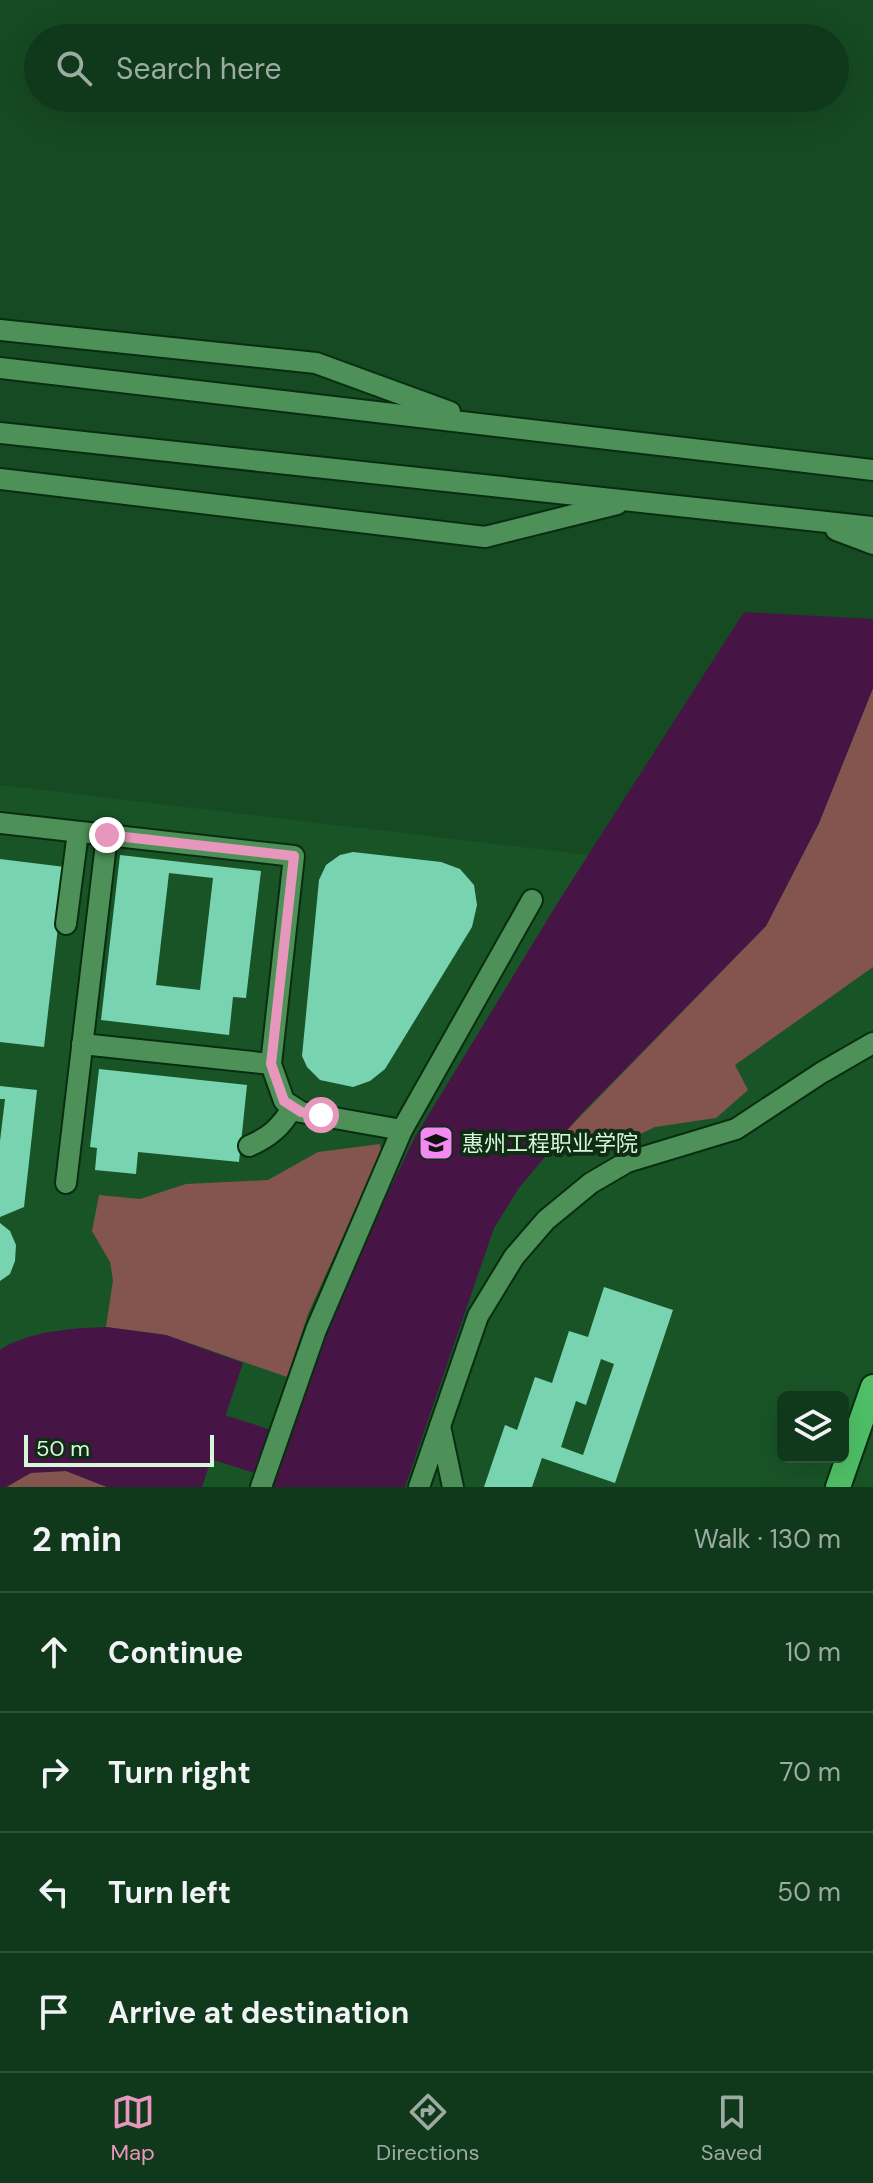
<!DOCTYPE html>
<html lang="en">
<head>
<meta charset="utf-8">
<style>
  body { margin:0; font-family:"DM Sans","Noto Sans SC",sans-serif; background:#193f23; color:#f1f3f6 }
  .controls { position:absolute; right:24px; bottom:24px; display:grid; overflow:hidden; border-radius:12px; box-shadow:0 8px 32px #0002 }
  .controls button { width:72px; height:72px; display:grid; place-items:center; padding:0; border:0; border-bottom:2px solid #305239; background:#10381a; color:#f1f3f6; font:40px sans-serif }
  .scale { position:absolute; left:24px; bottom:20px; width:190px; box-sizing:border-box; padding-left:8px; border:4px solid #d6f8d9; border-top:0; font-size:22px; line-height:28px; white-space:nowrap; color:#d6f8d9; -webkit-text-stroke:6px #102c15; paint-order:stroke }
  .stop { position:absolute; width:24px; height:24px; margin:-18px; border:6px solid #e797bd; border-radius:50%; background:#fff }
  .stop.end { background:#e797bd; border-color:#fff; box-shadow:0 2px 8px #0008 }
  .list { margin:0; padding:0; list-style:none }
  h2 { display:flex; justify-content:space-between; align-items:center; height:104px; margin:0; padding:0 32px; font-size:34px }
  h2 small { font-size:26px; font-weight:400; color:#9caca2 }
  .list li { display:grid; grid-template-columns:52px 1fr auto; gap:24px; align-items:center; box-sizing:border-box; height:120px; padding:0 32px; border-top:2px solid #305239 }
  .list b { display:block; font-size:30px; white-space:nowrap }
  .list em { font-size:26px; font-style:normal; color:#9caca2 }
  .icon { flex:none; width:44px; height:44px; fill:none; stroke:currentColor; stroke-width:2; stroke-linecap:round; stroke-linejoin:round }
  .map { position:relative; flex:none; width:873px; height:1487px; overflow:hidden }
  .search { position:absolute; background:#10381a; box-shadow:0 8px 32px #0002; left:24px; right:24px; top:24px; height:88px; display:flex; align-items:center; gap:20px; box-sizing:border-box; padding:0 28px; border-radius:44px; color:#9caca2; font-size:30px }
  .sheet { height:584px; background:#10381a }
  nav { display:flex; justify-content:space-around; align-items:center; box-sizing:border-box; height:112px; border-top:2px solid #305239; background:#10381a; font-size:22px; color:#9caca2 }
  nav a { display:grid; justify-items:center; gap:4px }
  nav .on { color:#e797bd }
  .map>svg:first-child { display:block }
</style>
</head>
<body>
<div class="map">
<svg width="873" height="1487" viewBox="0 0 873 1487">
  <rect width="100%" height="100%" fill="#164a22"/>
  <!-- built -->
  <path fill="#195427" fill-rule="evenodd" d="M0 785 873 889V1487H0ZM783 1397H843V1457H783Z"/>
  <!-- green -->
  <g fill="#84554f">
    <polygon points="873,688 873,967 735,1065 748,1090 716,1118 655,1127 617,1145 566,1131 766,926 819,823"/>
    <polygon points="380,1144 381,1152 308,1314 287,1377 166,1335 106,1327 113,1280 110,1262 92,1231 99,1195 140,1199 186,1184 268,1180 318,1152"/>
    <polygon points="66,1471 107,1487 7,1487 31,1472"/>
  </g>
  <!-- water -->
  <g fill="#461546">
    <polygon points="744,612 873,619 873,688 819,823 766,926 580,1115 519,1188 494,1228 405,1487 272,1487 345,1282 415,1137 560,899"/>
    <path d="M106 1327 166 1335 243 1363 202 1487H107L66 1471 31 1473 6 1487H0V1350C28 1331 73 1328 106 1327Z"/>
  </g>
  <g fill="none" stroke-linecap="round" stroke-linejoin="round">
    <!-- river -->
    <polyline stroke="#461546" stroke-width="46" points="157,1426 199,1431 324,1471"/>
  </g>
  <!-- building -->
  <g fill="#78d3b1" fill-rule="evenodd">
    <polygon points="353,852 441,862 460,869 474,885 477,905 472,927 385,1069 370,1081 353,1087 320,1080 307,1067 302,1056 319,880 326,865 340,855"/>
    <path d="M120 855 261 871 246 998 233 997 229 1035 101 1020ZM169 873 213 878 200 990 156 985Z"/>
    <polygon points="0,859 65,867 44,1047 0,1042"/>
    <polygon points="99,1069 247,1085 239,1162 138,1152 136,1174 95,1170 97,1148 90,1147"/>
    <polygon points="0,1086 37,1090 24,1207 0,1217 0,1141 5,1099 0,1099"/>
    <polygon points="0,1223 10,1231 16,1245 15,1261 10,1274 0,1281"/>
    <path d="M604 1287 673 1310 615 1483 542 1458 532 1487H484L505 1425 517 1430 535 1377 552 1383 569 1331 588 1337ZM601 1359 614 1364 583 1455 561 1447 576 1401 586 1405Z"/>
  </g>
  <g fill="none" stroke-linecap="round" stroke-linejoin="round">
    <defs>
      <g id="minor">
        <polyline points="0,330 316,363 450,412"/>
        <polyline points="0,368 873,470"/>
        <polyline points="0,433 873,527"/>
        <polyline points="0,479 485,537 617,504"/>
        <polyline points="836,530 873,544"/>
        <polyline points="0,823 107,835 66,1183"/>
        <polyline points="107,835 294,856 271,1064 284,1101 301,1112 402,1130"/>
        <polyline points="66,924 78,832"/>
        <polyline points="82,1044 271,1064"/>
        <path d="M249 1146C270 1137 281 1127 293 1107"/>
        <polyline points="440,1426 453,1487"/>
        <polyline points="261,1487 316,1330 402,1130 532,900"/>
        <polyline points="419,1487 478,1316 514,1257 546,1220 591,1183 627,1162 736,1129 821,1073 873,1043"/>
      </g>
      <polyline id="highway" points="838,1487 873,1387"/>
    </defs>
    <!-- minor casing -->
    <use href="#minor" stroke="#092d11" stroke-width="24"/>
    <!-- highway casing -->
    <use href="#highway" stroke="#092d11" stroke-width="28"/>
    <!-- minor -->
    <use href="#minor" stroke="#4d9058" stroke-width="20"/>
    <!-- highway -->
    <use href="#highway" stroke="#4fc067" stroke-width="24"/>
  </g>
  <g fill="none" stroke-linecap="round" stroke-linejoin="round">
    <!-- route -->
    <polyline stroke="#e797bd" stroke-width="10" points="107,835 294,856 271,1064 284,1101 301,1112 321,1115"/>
  </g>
  <!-- icons -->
  <defs>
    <symbol id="university-square" viewBox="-11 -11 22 22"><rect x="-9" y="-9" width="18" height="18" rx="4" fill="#f389f1" stroke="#102c15"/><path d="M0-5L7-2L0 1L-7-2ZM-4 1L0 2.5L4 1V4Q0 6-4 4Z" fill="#111"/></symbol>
  </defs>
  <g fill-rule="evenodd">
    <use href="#university-square" x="416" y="1123" width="40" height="40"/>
  </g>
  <g text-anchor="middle" stroke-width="8" stroke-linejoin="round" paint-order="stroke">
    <!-- poi labels -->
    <g font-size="22" fill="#d6f8d9" stroke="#102c15" text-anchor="start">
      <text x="462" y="1151">惠州工程职业学院</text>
    </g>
  </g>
</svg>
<div class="controls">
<button><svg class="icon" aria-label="layers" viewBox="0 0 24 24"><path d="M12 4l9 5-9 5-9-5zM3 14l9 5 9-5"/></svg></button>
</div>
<div class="scale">50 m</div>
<div class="stop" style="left:321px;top:1115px"></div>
<div class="stop end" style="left:107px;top:835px"></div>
<div class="search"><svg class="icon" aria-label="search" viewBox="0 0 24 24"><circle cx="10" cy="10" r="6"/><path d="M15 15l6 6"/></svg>Search here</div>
</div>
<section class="sheet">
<h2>2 min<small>Walk · 130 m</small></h2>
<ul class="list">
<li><svg class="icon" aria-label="ahead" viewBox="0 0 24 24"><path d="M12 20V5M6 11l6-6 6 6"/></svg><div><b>Continue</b></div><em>10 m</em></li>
<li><svg class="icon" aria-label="right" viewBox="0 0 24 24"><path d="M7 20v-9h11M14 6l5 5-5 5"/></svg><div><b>Turn right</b></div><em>70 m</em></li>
<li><svg class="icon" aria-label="left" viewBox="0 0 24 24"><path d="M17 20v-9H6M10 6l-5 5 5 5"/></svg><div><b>Turn left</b></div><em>50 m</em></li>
<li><svg class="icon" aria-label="arrive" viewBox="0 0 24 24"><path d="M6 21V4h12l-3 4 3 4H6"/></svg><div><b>Arrive at destination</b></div></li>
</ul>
</section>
<nav>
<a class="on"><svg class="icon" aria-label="map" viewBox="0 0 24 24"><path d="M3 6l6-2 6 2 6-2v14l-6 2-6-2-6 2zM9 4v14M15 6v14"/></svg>Map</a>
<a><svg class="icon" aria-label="directions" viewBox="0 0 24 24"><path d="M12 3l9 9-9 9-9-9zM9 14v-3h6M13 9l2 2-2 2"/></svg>Directions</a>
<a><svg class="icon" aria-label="saved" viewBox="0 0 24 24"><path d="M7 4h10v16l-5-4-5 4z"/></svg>Saved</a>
</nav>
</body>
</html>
